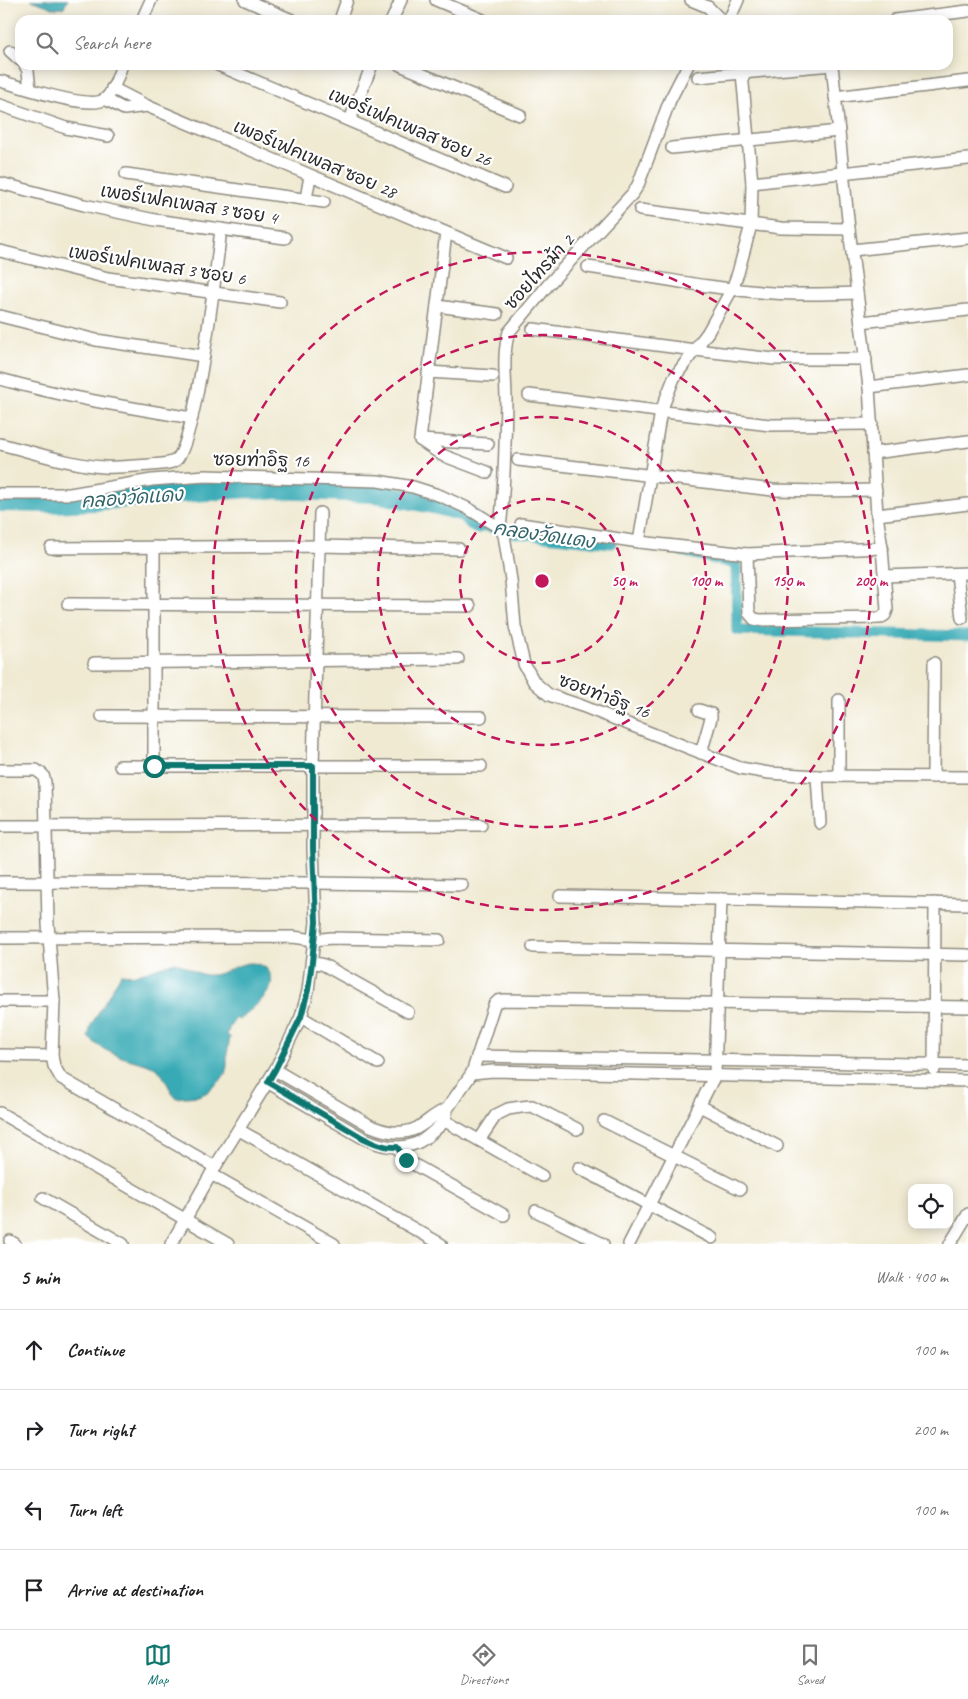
<!DOCTYPE html>
<html lang="en">
<head>
<meta charset="utf-8">
<style>
  body { margin:0; font-family:Caveat,"Playpen Sans Thai",sans-serif; background:#f6f6f6; color:#202124 }
  .controls { position:absolute; right:15px; bottom:15px; display:grid; overflow:hidden; border-radius:10px; box-shadow:0 2px 12px #0003 }
  .controls button { width:45px; height:45px; display:grid; place-items:center; padding:0; border:0; border-bottom:1px solid #e0e0e0; background:#fff; color:#202124; font:25px sans-serif }
  .stop { position:absolute; width:15px; height:15px; margin:-11px; border:4px solid #0f766e; border-radius:50%; background:#fff }
  .stop.end { background:#0f766e; border-color:#fff; box-shadow:0 1px 5px #0008 }
  .list { margin:0; padding:0; list-style:none }
  h2 { display:flex; justify-content:space-between; align-items:center; height:65px; margin:0; padding:0 20px; font-size:21px }
  h2 small { font-size:16px; font-weight:400; color:#757577 }
  .list li { display:grid; grid-template-columns:32px 1fr auto; gap:15px; align-items:center; box-sizing:border-box; height:80px; padding:0 20px; border-top:1px solid #e0e0e0 }
  .list b { display:block; font-size:19px; white-space:nowrap }
  .list em { font-size:16px; font-style:normal; color:#757577 }
  .icon { flex:none; width:28px; height:28px; fill:none; stroke:currentColor; stroke-width:2; stroke-linecap:round; stroke-linejoin:round }
  .map { position:relative; flex:none; width:968px; height:1244px; overflow:hidden }
  .search { position:absolute; background:#fff; box-shadow:0 2px 12px #0003; left:15px; right:15px; top:15px; height:55px; display:flex; align-items:center; gap:12px; box-sizing:border-box; padding:0 18px; border-radius:15px; color:#757577; font-size:19px }
  .sheet { height:385px; background:#fff }
  nav { display:flex; justify-content:space-around; align-items:center; box-sizing:border-box; height:70px; border-top:1px solid #e0e0e0; background:#fff; font-size:14px; color:#757577 }
  nav a { display:grid; justify-items:center; gap:2px }
  nav .on { color:#0f766e }
  .map>svg:first-child { display:block }
</style>
</head>
<body>
<div class="map">
<svg width="968" height="1244" viewBox="0 0 968 1244">
  <rect width="100%" height="100%" fill="#fff"/>
  <filter id="ink" filterUnits="userSpaceOnUse"><feTurbulence type="fractalNoise" baseFrequency=".02" numOctaves="2"/><feDisplacementMap in="SourceGraphic" scale="10" xChannelSelector="R" yChannelSelector="G"/><feConvolveMatrix kernelMatrix="1 2 1 2 8 2 1 2 1" color-interpolation-filters="sRGB"/></filter>
  <filter id="wash" filterUnits="userSpaceOnUse"><feTurbulence type="fractalNoise" baseFrequency=".0096" numOctaves="4" result="noise"/><feDisplacementMap in="SourceGraphic" scale="20" xChannelSelector="R" yChannelSelector="G"/><feGaussianBlur stdDeviation="1.12" result="paint"/><feColorMatrix in="noise" values="0 0 0 0 0 0 0 0 0 0 0 0 0 0 0 0 0 1.4 0 .05"/><feComposite in="paint" operator="in"/></filter>
  <g filter="url(#wash)">
    <rect width="100%" height="100%" fill="#f0ead3"/>
    <!-- water -->
    <g fill="#39aab5" stroke="#326a70">
      <polygon points="31,0 68,0 64,7 56,9"/>
      <path d="M175 962C186 965 195 974 207 975 221 976 231 967 244 964 251 962 260 963 266 968 285 988 251 1008 239 1020L236 1018 230 1026 227 1035 230 1037 227 1054V1066L225 1074 220 1081 206 1093 198 1096 176 1098C168 1089 164 1072 154 1067 148 1064 141 1063 135 1061 117 1056 101 1050 88 1037L91 1025 121 974 135 975Z"/>
    </g>
    <g fill="none" stroke-linecap="round" stroke-linejoin="round">
      <!-- canal -->
      <g stroke="#39aab5" stroke-width="11">
        <polyline points="477,524 508,532 611,543"/>
        <polyline points="681,551 736,564 737,630 968,636"/>
      </g>
      <!-- river -->
      <polyline stroke="#39aab5" stroke-width="20" points="0,502 50,503 94,501 167,494 248,488 375,493 438,505 464,512 477,524"/>
    </g>
  </g>
  <g filter="url(#ink)">
    <g fill="none" stroke-linecap="round" stroke-linejoin="round">
      <defs>
        <g id="minor">
          <polyline points="245,0 292,20"/>
          <polyline points="436,0 483,20"/>
          <polyline points="691,0 708,7 721,20"/>
          <polyline points="142,20 151,0"/>
          <polyline points="340,20 347,0"/>
          <polyline points="392,20 401,0"/>
          <polyline points="729,20 738,0"/>
          <polyline points="895,20 968,11"/>
          <polyline points="10,51 20,60"/>
          <polyline points="25,65 28,71 30,89"/>
          <polyline points="218,65 505,187"/>
          <polyline points="400,65 520,115"/>
          <polyline points="698,77 832,65"/>
          <path d="M0 81C19 86 91 111 105 99 114 92 118 75 122 65"/>
          <polyline points="112,88 147,106 506,258"/>
          <polyline points="835,97 968,81"/>
          <polyline points="105,99 124,109 147,106"/>
          <polyline points="0,105 66,128 108,136"/>
          <polyline points="350,120 372,65"/>
          <polyline points="672,148 839,131"/>
          <polyline points="126,174 324,202"/>
          <polyline points="0,183 84,205 155,220 285,238"/>
          <polyline points="752,183 968,159"/>
          <polyline points="306,199 310,176"/>
          <polyline points="640,210 781,228 849,229"/>
          <polyline points="446,233 420,440 442,455 487,472"/>
          <polyline points="852,250 968,238"/>
          <polyline points="0,251 108,278 280,302"/>
          <path d="M588 267C649 276 711 289 773 293 801 295 829 294 857 293"/>
          <polyline points="437,306 497,314"/>
          <polyline points="0,316 96,340 204,356"/>
          <polyline points="861,322 968,310"/>
          <polyline points="533,329 695,350 774,359 866,359"/>
          <polyline points="428,372 493,376"/>
          <path d="M0 379C64 397 126 407 192 418"/>
          <polyline points="869,387 968,375"/>
          <polyline points="529,395 770,425 872,424"/>
          <polyline points="420,440 488,444"/>
          <path d="M0 444C33 452 71 465 104 467 119 468 135 466 150 465 158 464 169 465 176 460 196 444 217 263 221 229"/>
          <polyline points="873,453 968,441"/>
          <polyline points="518,460 773,490 821,491 876,490"/>
          <polyline points="0,494 70,494 152,480 205,476 378,481 413,487 441,496 467,508 500,528 504,535 511,580 515,626 524,664 534,682 549,695 582,706 740,768 769,773 817,776 968,777"/>
          <polyline points="877,515 968,504"/>
          <polyline points="521,524 639,542 747,554 882,548"/>
          <path d="M500 528C505 486 505 444 506 401 506 379 502 354 509 332L548 285 633 193 638 185 670 100 688 65"/>
          <polyline points="639,542 661,411 674,378 708,332 732,289 738,273 751,225 752,183 742,73"/>
          <polyline points="154,547 154,766"/>
          <polyline points="51,548 319,546 459,549"/>
          <polyline points="747,554 749,613 754,619 760,620 880,618 885,615 887,610 882,548 877,515 869,387 849,229 832,65"/>
          <polyline points="957,574 962,618"/>
          <polyline points="884,576 968,573"/>
          <polyline points="68,604 470,606"/>
          <polyline points="94,663 458,659"/>
          <polyline points="699,710 711,714 711,718 701,753"/>
          <polyline points="102,716 481,717"/>
          <polyline points="120,766 481,766"/>
          <polyline points="0,770 36,770 43,775 45,782 48,924 54,1001 52,1056 54,1066 61,1078 215,1167"/>
          <polyline points="817,776 820,823"/>
          <polyline points="839,776 839,700"/>
          <polyline points="933,777 934,663"/>
          <polyline points="0,826 481,825"/>
          <polyline points="0,882 314,883 462,885"/>
          <polyline points="560,896 968,904"/>
          <polyline points="0,938 293,937 314,940 331,938 439,940"/>
          <polyline points="533,947 968,955"/>
          <polyline points="312,962 324,965 408,1012"/>
          <polyline points="0,1001 54,1001"/>
          <polyline points="301,1017 378,1063"/>
          <polyline points="0,1055 52,1056"/>
          <polyline points="477,1056 968,1065"/>
          <path d="M275 1070 371 1126C385 1132 401 1136 417 1128 428 1122 434 1114 447 1109"/>
          <polyline points="934,1070 935,903"/>
          <polyline points="472,1073 493,1071 968,1081"/>
          <path d="M267 1082 363 1138C382 1147 405 1152 424 1139 431 1134 438 1127 445 1121L447 1109 472 1073 494 1005 498 1001 504 1000 968 1007"/>
          <polyline points="700,1106 777,1146"/>
          <polyline points="0,1113 228,1244"/>
          <polyline points="439,1116 445,1121 542,1176"/>
          <polyline points="604,1121 740,1189"/>
          <polyline points="239,1130 441,1244"/>
          <polyline points="480,1139 496,1115 508,1109 521,1107 532,1106 577,1129"/>
          <polyline points="397,1147 406,1160 504,1215"/>
          <polyline points="579,1168 712,1238"/>
          <polyline points="211,1174 334,1244"/>
          <polyline points="43,1198 123,1244"/>
          <polyline points="536,1211 603,1244"/>
          <polyline points="10,1241 15,1244"/>
          <polyline points="171,1244 215,1167 275,1070 301,1017 308,991 316,922 313,849 313,766 320,513"/>
          <polyline points="629,1244 715,1075 721,899"/>
          <polyline points="950,1244 968,1214"/>
        </g>
      </defs>
      <!-- minor casing -->
      <use href="#minor" stroke="#8e8a7f" stroke-width="14"/>
      <!-- minor -->
      <use href="#minor" stroke="#fff" stroke-width="11"/>
    </g>
  </g>
  <g fill="none" stroke-linecap="round" stroke-linejoin="round" filter="url(#ink)">
    <!-- route -->
    <path stroke="#0f766e" stroke-width="6" d="M154 766H313V849L316 922 312 962 308 990 301 1017 275 1070 268 1082 363 1138C374 1143 385 1148 397 1147L406 1160"/>
  </g>
  <!-- distance rings -->
  <g fill="none" stroke="#c2185b" stroke-width="2.5" stroke-dasharray="9 6">
    <circle cx="542" cy="581" r="82"/>
    <circle cx="542" cy="581" r="164"/>
    <circle cx="542" cy="581" r="246"/>
    <circle cx="542" cy="581" r="329"/>
  </g>
  <g text-anchor="middle" stroke-width="4.5" stroke-linejoin="round" paint-order="stroke">
    <!-- street labels -->
    <g font-size="18" fill="#2b2b2b" stroke="#fff">
      <text transform="translate(410 127) rotate(23)" y="6">เพอร์เฟคเพลส ซอย 26</text>
      <text transform="translate(315 159) rotate(23)" y="6">เพอร์เฟคเพลส ซอย 28</text>
      <text transform="translate(189 204) rotate(9)" y="6">เพอร์เฟคเพลส 3 ซอย 4</text>
      <text transform="translate(157 265) rotate(9)" y="6">เพอร์เฟคเพลส 3 ซอย 6</text>
      <text transform="translate(539 272) rotate(-48)" y="6">ซอยไทรม้า 2</text>
      <text transform="translate(261 460) rotate(1)" y="6">ซอยท่าอิฐ 16</text>
      <text transform="translate(604 696) rotate(21)" y="6">ซอยท่าอิฐ 16</text>
    </g>
    <!-- water labels -->
    <g font-size="19" font-style="italic" fill="#316469" stroke="#fff">
      <text transform="translate(132 497) rotate(-4)" y="7">คลองวัดแดง</text>
      <text transform="translate(544 534) rotate(8)" y="7">คลองวัดแดง</text>
    </g>
  </g>
  <circle cx="542" cy="581" r="8" fill="#c2185b" stroke="#fff" stroke-width="2.5"/>
  <g font-size="15" text-anchor="middle" font-weight="bold" fill="#c2185b" stroke="#fff" stroke-width="4.5" stroke-linejoin="round" paint-order="stroke">
    <text x="624" y="586">50 m</text>
    <text x="706" y="586">100 m</text>
    <text x="788" y="586">150 m</text>
    <text x="871" y="586">200 m</text>
  </g>
</svg>
<div class="controls">
<button><svg class="icon" aria-label="locate" viewBox="0 0 24 24"><circle cx="12" cy="12" r="6"/><path d="M12 2v4M12 18v4M2 12h4M18 12h4"/></svg></button>
</div>
<div class="stop" style="left:154px;top:766px"></div>
<div class="stop end" style="left:406px;top:1160px"></div>
<div class="search"><svg class="icon" aria-label="search" viewBox="0 0 24 24"><circle cx="10" cy="10" r="6"/><path d="M15 15l6 6"/></svg>Search here</div>
</div>
<section class="sheet">
<h2>5 min<small>Walk · 400 m</small></h2>
<ul class="list">
<li><svg class="icon" aria-label="ahead" viewBox="0 0 24 24"><path d="M12 20V5M6 11l6-6 6 6"/></svg><div><b>Continue</b></div><em>100 m</em></li>
<li><svg class="icon" aria-label="right" viewBox="0 0 24 24"><path d="M7 20v-9h11M14 6l5 5-5 5"/></svg><div><b>Turn right</b></div><em>200 m</em></li>
<li><svg class="icon" aria-label="left" viewBox="0 0 24 24"><path d="M17 20v-9H6M10 6l-5 5 5 5"/></svg><div><b>Turn left</b></div><em>100 m</em></li>
<li><svg class="icon" aria-label="arrive" viewBox="0 0 24 24"><path d="M6 21V4h12l-3 4 3 4H6"/></svg><div><b>Arrive at destination</b></div></li>
</ul>
</section>
<nav>
<a class="on"><svg class="icon" aria-label="map" viewBox="0 0 24 24"><path d="M3 6l6-2 6 2 6-2v14l-6 2-6-2-6 2zM9 4v14M15 6v14"/></svg>Map</a>
<a><svg class="icon" aria-label="directions" viewBox="0 0 24 24"><path d="M12 3l9 9-9 9-9-9zM9 14v-3h6M13 9l2 2-2 2"/></svg>Directions</a>
<a><svg class="icon" aria-label="saved" viewBox="0 0 24 24"><path d="M7 4h10v16l-5-4-5 4z"/></svg>Saved</a>
</nav>
</body>
</html>
